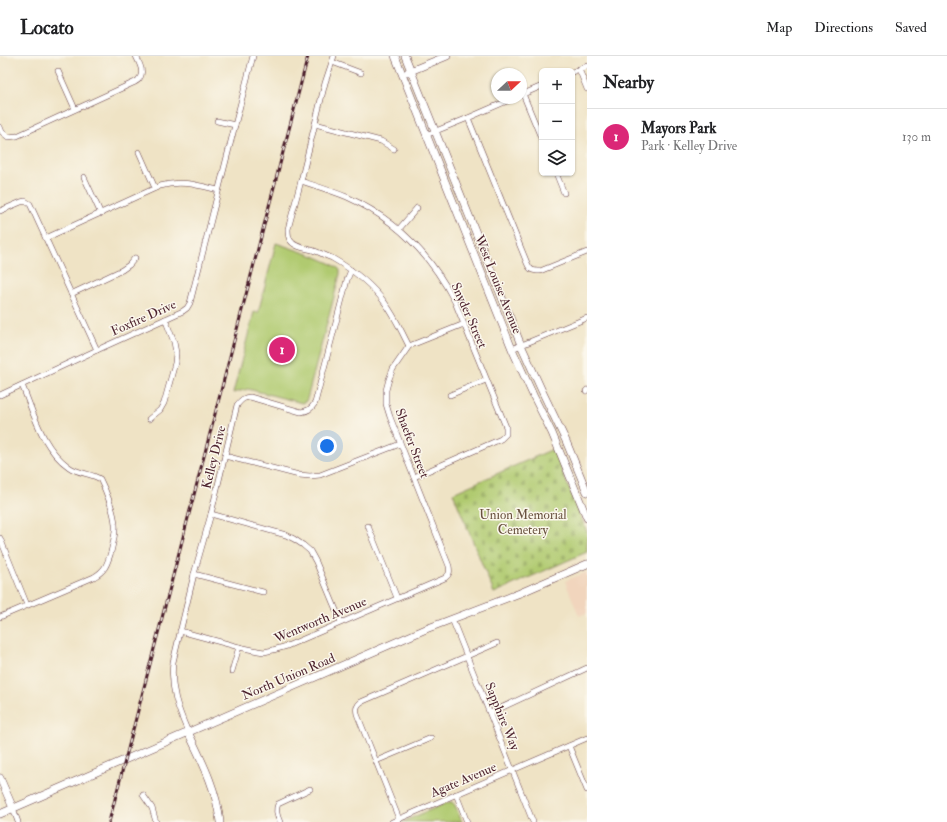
<!DOCTYPE html>
<html lang="en">
<head>
<meta charset="utf-8">
<style>
  body { margin:0; font-family:"IM FELL Double Pica",serif; background:#f2f2f2; color:#202124 }
  .controls { position:absolute; right:12px; top:12px; display:grid; overflow:hidden; border-radius:6px; box-shadow:0 1px 3px #0004 }
  .controls button { width:36px; height:36px; display:grid; place-items:center; padding:0; border:0; border-bottom:1px solid #e0e0e0; background:#fff; color:#202124; font:20px sans-serif }
  .compass { position:absolute; left:491px; top:12px; width:36px; height:36px; border-radius:50%; background:#fff; box-shadow:0 1px 3px #0004; rotate:68deg }
  .you { position:absolute; left:327px; top:390px; width:14px; height:14px; margin:-10px; border:3px solid #fff; border-radius:50%; background:#1a73e8; box-shadow:0 0 0 6px #1a73e833 }
  .badge { display:grid; place-items:center; width:26px; height:26px; border-radius:50%; background:#db2777; color:#fff; font-size:13px; font-weight:700 }
  .pin { position:absolute; translate:-50% -50%; border:2px solid #fff; box-shadow:0 1px 4px #0006 }
  .list { margin:0; padding:0; list-style:none }
  h2 { display:flex; justify-content:space-between; align-items:center; height:52px; margin:0; padding:0 16px; font-size:17px }
  h2 small { font-size:13px; font-weight:400; color:#757577 }
  .list li { display:grid; grid-template-columns:26px 1fr auto; gap:12px; align-items:center; box-sizing:border-box; height:56px; padding:0 16px; border-top:1px solid #e0e0e0 }
  .list b { display:block; font-size:15px; white-space:nowrap }
  .list p { margin:0; font-size:13px; white-space:nowrap; color:#757577 }
  .list em { font-size:13px; font-style:normal; color:#757577 }
  .icon { flex:none; width:22px; height:22px; fill:none; stroke:currentColor; stroke-width:2; stroke-linecap:round; stroke-linejoin:round }
  .map { position:relative; flex:none; width:587px; height:766px; overflow:hidden }
  header { display:flex; align-items:center; gap:24px; box-sizing:border-box; height:56px; padding:0 20px; background:#fff; border-bottom:1px solid #e0e0e0 }
  header strong { font-size:19px }
  nav { display:flex; gap:22px; margin-inline-start:auto; font-size:14px }
  main { display:flex }
  aside { flex:1; background:#fff }
  .map>svg:first-child { display:block }
</style>
</head>
<body>
<header>
<strong>Locato</strong>
<nav><a>Map</a><a>Directions</a><a>Saved</a></nav>
</header>
<main>
<div class="map">
<svg width="587" height="766" viewBox="0 0 587 766">
  <defs>
    <pattern id="cemetery-stones" width="16" height="16" patternUnits="userSpaceOnUse"><rect width="16" height="16" fill="#b0ca6f"/><path d="M2 7V4a2 2 0 0 1 4 0v3zM10 15v-3a2 2 0 0 1 4 0v3z" fill="#99ad60"/></pattern>
  </defs>
  <rect width="100%" height="100%" fill="#fbf7ec"/>
  <filter id="ink" filterUnits="userSpaceOnUse"><feTurbulence type="fractalNoise" baseFrequency=".025" numOctaves="2"/><feDisplacementMap in="SourceGraphic" scale="8" xChannelSelector="R" yChannelSelector="G"/><feConvolveMatrix kernelMatrix="1 2 1 2 8 2 1 2 1" color-interpolation-filters="sRGB"/></filter>
  <filter id="wash" filterUnits="userSpaceOnUse"><feTurbulence type="fractalNoise" baseFrequency=".012" numOctaves="4" result="noise"/><feDisplacementMap in="SourceGraphic" scale="16" xChannelSelector="R" yChannelSelector="G"/><feGaussianBlur stdDeviation="0.9" result="paint"/><feColorMatrix in="noise" values="0 0 0 0 0 0 0 0 0 0 0 0 0 0 0 0 0 1.4 0 .05"/><feComposite in="paint" operator="in"/></filter>
  <g filter="url(#wash)">
    <rect width="100%" height="100%" fill="#efe3c5"/>
    <!-- built -->
    <polygon fill="#f1d5bd" points="587,516 587,557 579,560 565,525"/>
    <!-- cemetery -->
    <polygon fill="url(#cemetery-stones)" stroke="#7d744d" points="553,393 587,476 587,496 494,537 453,437"/>
    <!-- park -->
    <g fill="#b0ca6f" stroke="#7d744d">
      <polygon points="276,187 314,200 330,207 338,212 340,214 340,218 307,343 306,345 302,347 248,333 233,337 254,256 258,257"/>
      <polygon points="449,746 452,746 455,749 462,766 402,766"/>
    </g>
  </g>
  <g filter="url(#ink)">
    <g fill="none" stroke-linecap="round" stroke-linejoin="round">
      <defs>
        <g id="street">
          <path d="M334 0 325 27 301 125 288 173C288 177 288 181 290 184 295 192 307 192 315 195 321 197 326 200 332 202 353 214 371 227 385 247 395 260 401 275 409 290"/>
          <polyline points="332,6 361,17"/>
          <polyline points="579,13 587,33"/>
          <polyline points="58,15 75,53"/>
          <polyline points="572,16 587,10"/>
          <polyline points="523,38 542,84"/>
          <polyline points="521,39 542,30"/>
          <path d="M468 62 527 207C530 214 532 215 540 215L587 196"/>
          <polyline points="217,65 235,69"/>
          <polyline points="315,68 381,85 394,93"/>
          <path d="M0 71 2 76 8 81 17 80 133 27C135 26 138 25 139 23 145 16 139 7 136 0"/>
          <polyline points="426,79 468,62 514,42"/>
          <polyline points="139,96 155,132"/>
          <polyline points="556,117 564,137"/>
          <polyline points="84,121 101,158"/>
          <path d="M301 125C316 130 332 135 347 141 396 163 431 199 455 246L506 371V378L501 383 414 421"/>
          <polyline points="0,155 21,146 25,145 30,148 97,294"/>
          <polyline points="399,173 417,152"/>
          <path d="M46 182 160 130C181 124 197 129 218 134"/>
          <polyline points="71,238 122,214 129,209 135,202"/>
          <polyline points="512,293 587,262"/>
          <polyline points="586,335 587,334"/>
          <polyline points="0,339 97,294 183,255 187,252 190,247 235,69 253,0"/>
          <polyline points="450,339 486,324"/>
          <polyline points="149,363 160,354 164,347 175,307 176,297 174,286 165,263"/>
          <polyline points="225,400 299,419 310,420 320,419 400,388"/>
          <polyline points="211,458 286,479 294,483 303,489 310,495 316,506 341,566"/>
          <polyline points="368,470 397,542"/>
          <polyline points="0,482 27,549"/>
          <polyline points="194,518 263,536"/>
          <path d="M0 561 94 521C106 514 107 508 111 496 113 487 116 477 115 468 114 455 106 435 100 423 91 417 79 418 69 411 42 392 34 358 22 329"/>
          <polyline points="452,563 533,766"/>
          <path d="M180 575 239 591 258 595 264 596 273 594 287 590 445 522C450 518 450 516 449 510L390 361 386 348V334L389 323 393 313 409 290 464 268"/>
          <polyline points="232,615 239,591"/>
          <polyline points="490,657 587,612"/>
          <path d="M188 676C178 653 170 632 173 606L194 518 211 458 237 349C241 344 244 341 250 341L301 356C308 355 311 353 315 347L347 224 351 214"/>
          <polyline points="569,690 587,734"/>
          <polyline points="376,705 431,682"/>
          <polyline points="456,738 467,766"/>
          <polyline points="143,739 152,752 156,766"/>
          <polyline points="13,752 18,766"/>
          <path d="M399 763 357 658C356 653 356 650 361 646L497 587"/>
          <path d="M280 766C277 760 275 754 278 748L310 733"/>
          <polyline points="392,766 587,682"/>
        </g>
        <g id="secondary">
          <polyline points="395,0 512,293 533,339 552,377 587,462"/>
          <polyline points="405,0 521,289 542,335 566,385 587,436"/>
          <polyline points="408,16 447,0"/>
          <path d="M188 676C202 705 217 734 220 766"/>
          <polyline points="0,722 13,752"/>
          <polyline points="0,758 426,573 520,537 587,508"/>
        </g>
      </defs>
      <!-- street casing -->
      <use href="#street" stroke="#633c42" stroke-width="6"/>
      <!-- secondary casing -->
      <use href="#secondary" stroke="#633c42" stroke-width="8"/>
      <!-- street -->
      <use href="#street" stroke="#fff" stroke-width="5"/>
      <!-- secondary -->
      <use href="#secondary" stroke="#fff" stroke-width="7"/>
      <defs>
        <polyline id="rail" points="109,766 308,0"/>
      </defs>
      <!-- rail casing -->
      <use href="#rail" stroke="#4a1f2b" stroke-width="3"/>
      <!-- rail -->
      <use href="#rail" stroke="#fbf7ec" stroke-width="1.5" stroke-dasharray="4.5" stroke-linecap="butt"/>
    </g>
  </g>
  <g text-anchor="middle" stroke-width="3" stroke-linejoin="round" paint-order="stroke">
    <!-- street labels -->
    <g font-size="13" fill="#4a1f2b" stroke="#fbf7ec">
      <text transform="translate(499 228) rotate(68)" y="5">West Louise Avenue</text>
      <text transform="translate(470 259) rotate(66)" y="5">Snyder Street</text>
      <text transform="translate(143 261) rotate(-24)" y="5">Foxfire Drive</text>
      <text transform="translate(413 387) rotate(69)" y="5">Shaefer Street</text>
      <text transform="translate(213 401) rotate(-76)" y="5">Kelley Drive</text>
      <text transform="translate(320 563) rotate(-23)" y="5">Wentworth Avenue</text>
      <text transform="translate(288 620) rotate(-23)" y="5">North Union Road</text>
      <text transform="translate(503 660) rotate(68)" y="5">Sapphire Way</text>
      <text transform="translate(463 723) rotate(-23)" y="5">Agate Avenue</text>
    </g>
    <!-- park labels -->
    <g font-size="13" fill="#69523f" stroke="#fbf7ec">
      <text x="523" y="463">Union Memorial<tspan x="523" dy="15">Cemetery</tspan></text>
    </g>
  </g>
</svg>
<div class="controls">
<button>+</button>
<button>−</button>
<button><svg class="icon" aria-label="layers" viewBox="0 0 24 24"><path d="M12 4l9 5-9 5-9-5zM3 14l9 5 9-5"/></svg></button>
</div>
<svg class="compass" viewBox="-18 -18 36 36"><path d="M0-13l5 13h-10z" fill="#e53935"/><path d="M0 13l5-13h-10z" fill="#757577"/></svg>
<div class="you"></div>
<div class="pin badge" style="left:282px;top:294px">1</div>
</div>
<aside>
<h2>Nearby<small></small></h2>
<ul class="list">
<li><span class="badge">1</span><div><b>Mayors Park</b><p>Park · Kelley Drive</p></div><em>130 m</em></li>
</ul>
</aside>
</main>
</body>
</html>
